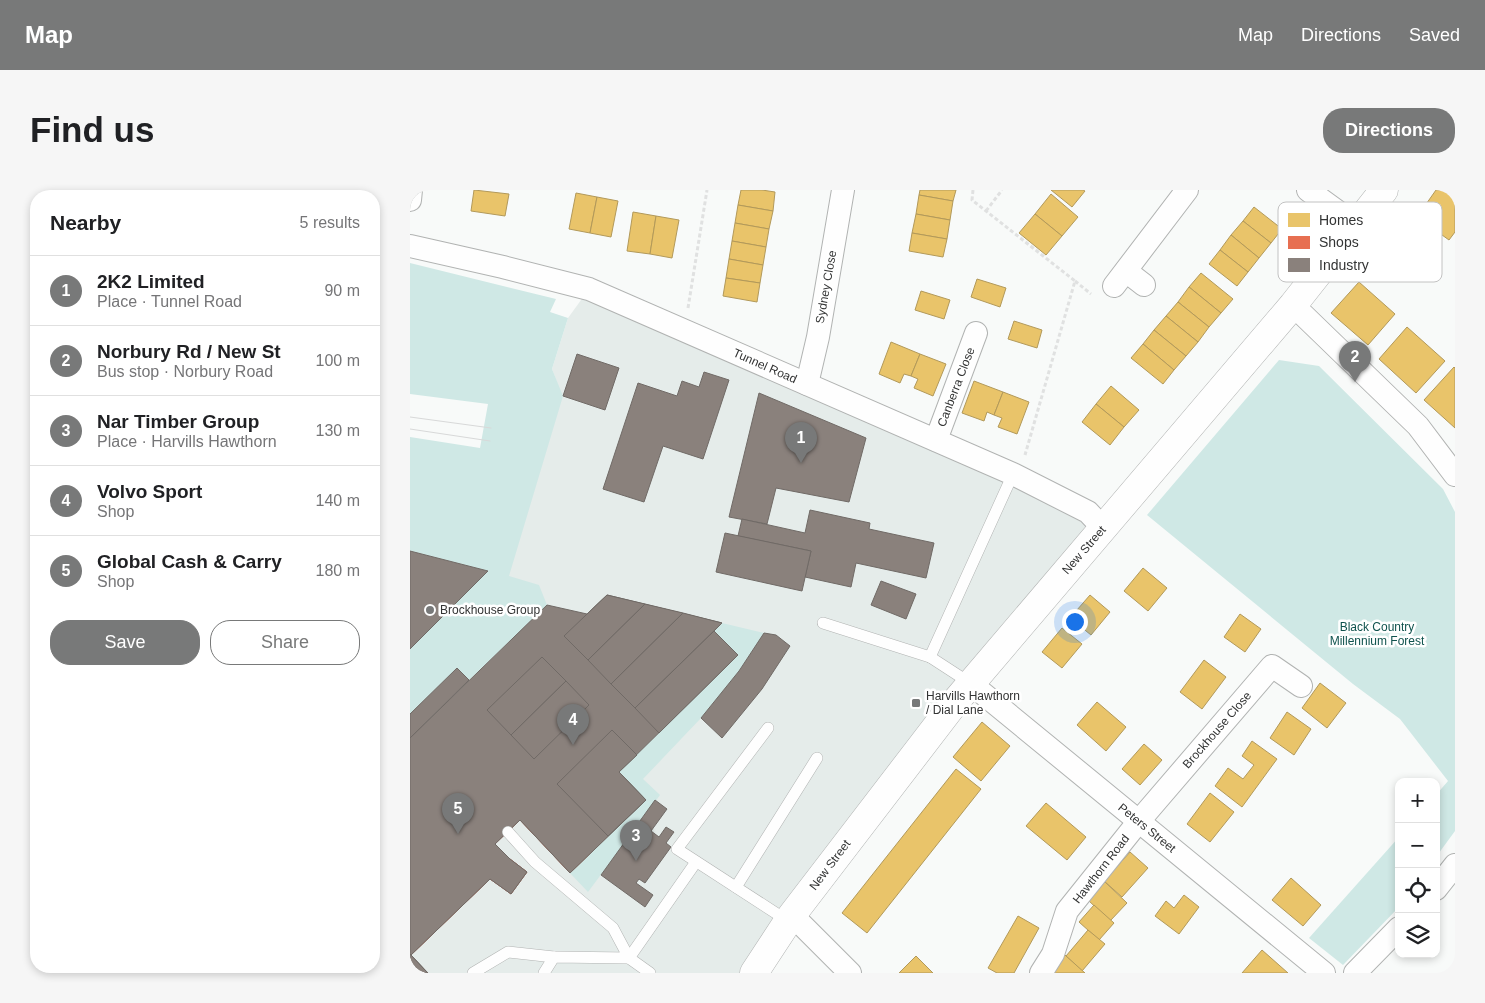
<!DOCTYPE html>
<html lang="en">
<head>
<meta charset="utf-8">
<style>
  body { margin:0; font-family:Arial,sans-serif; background:#f6f6f6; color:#202124 }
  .controls { position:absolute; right:15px; bottom:15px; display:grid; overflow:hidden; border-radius:10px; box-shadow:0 2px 8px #0003 }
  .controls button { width:45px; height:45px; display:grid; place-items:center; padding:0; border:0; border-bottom:1px solid #e0e0e0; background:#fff; color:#202124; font:25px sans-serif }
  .you { position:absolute; left:664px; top:431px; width:18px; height:18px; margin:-12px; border:4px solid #fff; border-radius:50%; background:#1a73e8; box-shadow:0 0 0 8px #1a73e833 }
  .badge { display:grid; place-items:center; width:32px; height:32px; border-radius:50%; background:#787979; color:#fff; font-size:16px; font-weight:700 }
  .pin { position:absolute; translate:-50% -41px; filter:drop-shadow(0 1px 2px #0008) }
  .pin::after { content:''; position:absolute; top:26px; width:18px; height:15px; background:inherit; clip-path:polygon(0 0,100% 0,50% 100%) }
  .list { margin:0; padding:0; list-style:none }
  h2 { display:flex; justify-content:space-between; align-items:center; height:65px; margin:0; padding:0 20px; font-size:21px }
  h2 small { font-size:16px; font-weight:400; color:#757577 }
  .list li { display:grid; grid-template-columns:32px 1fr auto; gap:15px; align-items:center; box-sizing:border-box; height:70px; padding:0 20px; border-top:1px solid #e0e0e0 }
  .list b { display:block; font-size:19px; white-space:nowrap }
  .list p { margin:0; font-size:16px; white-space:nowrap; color:#757577 }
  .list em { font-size:16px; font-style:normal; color:#757577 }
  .actions { display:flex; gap:10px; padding:15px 20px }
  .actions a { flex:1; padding:11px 0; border:1px solid #787979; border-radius:20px; text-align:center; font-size:18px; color:#787979 }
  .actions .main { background:#787979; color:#fff }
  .icon { flex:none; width:28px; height:28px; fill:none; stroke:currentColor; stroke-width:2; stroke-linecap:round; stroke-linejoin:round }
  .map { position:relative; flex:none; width:1045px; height:783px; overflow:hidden; border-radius:20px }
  header { display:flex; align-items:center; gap:30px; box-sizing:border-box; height:70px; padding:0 25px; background:#787979; color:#fff }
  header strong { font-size:24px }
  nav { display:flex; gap:28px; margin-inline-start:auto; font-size:18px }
  .intro { display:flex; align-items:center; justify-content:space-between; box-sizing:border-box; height:120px; padding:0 30px }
  h1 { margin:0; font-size:35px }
  .button { padding:12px 22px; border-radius:20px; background:#787979; color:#fff; font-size:18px; font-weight:700 }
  main { display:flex; gap:30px; padding:0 30px }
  aside { flex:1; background:#fff; border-radius:20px; box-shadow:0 2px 8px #0003 }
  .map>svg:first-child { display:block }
</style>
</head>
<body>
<header>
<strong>Map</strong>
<nav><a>Map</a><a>Directions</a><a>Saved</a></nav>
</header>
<div class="intro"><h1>Find us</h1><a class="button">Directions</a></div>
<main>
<aside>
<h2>Nearby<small>5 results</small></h2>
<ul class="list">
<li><span class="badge">1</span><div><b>2K2 Limited</b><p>Place · Tunnel Road</p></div><em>90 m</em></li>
<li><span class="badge">2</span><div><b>Norbury Rd / New St</b><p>Bus stop · Norbury Road</p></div><em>100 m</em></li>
<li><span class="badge">3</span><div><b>Nar Timber Group</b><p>Place · Harvills Hawthorn</p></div><em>130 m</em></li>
<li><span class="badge">4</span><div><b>Volvo Sport</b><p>Shop</p></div><em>140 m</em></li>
<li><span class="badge">5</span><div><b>Global Cash &amp; Carry</b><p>Shop</p></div><em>180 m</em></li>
</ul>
<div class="actions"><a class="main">Save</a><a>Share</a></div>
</aside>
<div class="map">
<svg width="1045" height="783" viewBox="0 0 1045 783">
  <rect width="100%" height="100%" fill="#f8faf9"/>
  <!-- built -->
  <polygon fill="#e5ecea" points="179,99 693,338 344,783 0,783 0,361 78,381 152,206 142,179 158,128"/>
  <!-- green -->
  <g fill="#cfe8e5">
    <polygon points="0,73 146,109 140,122 158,128 142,179 153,206 99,386 129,395 137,415 59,490 47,478 0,524 0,459 78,381 0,361 0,247 70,258 78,214 0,204"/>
    <polygon points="869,170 909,176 1033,299 1045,322 1045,641 1026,667 1026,605 1038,591 990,529 943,494 737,325"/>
    <polygon points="312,433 354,443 329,481 291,528 233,589 250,605 178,702 160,683 235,610 209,582 328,465 304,441"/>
    <polygon points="989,647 989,717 933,775 899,748"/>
  </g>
  <!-- homes -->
  <g fill="#e9c46a" stroke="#b2995a">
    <polygon points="64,0 99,4 95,26 61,21"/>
    <polygon points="331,0 352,0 365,2 363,21 328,15"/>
    <polygon points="510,0 546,0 543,11 509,5"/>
    <polygon points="641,0 673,0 675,1 662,17"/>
    <polygon points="1026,0 1039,0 1045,4 1045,42 1039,50 1007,27"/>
    <polygon points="166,3 187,7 180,43 159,39"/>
    <polygon points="641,4 668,27 652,46 625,24"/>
    <polygon points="509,5 543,11 540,30 506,24"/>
    <polygon points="187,7 208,11 201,47 180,43"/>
    <polygon points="328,15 363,21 359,39 325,33"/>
    <polygon points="844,17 872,39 861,53 833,31"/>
    <polygon points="223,22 246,26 240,64 217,61"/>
    <polygon points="506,24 540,30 537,49 502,43"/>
    <polygon points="625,24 652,46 636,65 609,43"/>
    <polygon points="246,26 269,30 262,68 240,64"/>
    <polygon points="833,31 861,53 849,68 821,45"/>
    <polygon points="325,33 359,39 356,57 322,51"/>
    <polygon points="502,43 537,49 533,67 499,61"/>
    <polygon points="821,45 849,68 838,82 810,60"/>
    <polygon points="322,51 356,57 353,75 319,69"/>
    <polygon points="810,60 838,82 827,96 799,74"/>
    <polygon points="319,69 353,75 350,93 316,88"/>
    <polygon points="791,83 823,109 811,123 779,97"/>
    <polygon points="316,88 350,93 347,112 313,106"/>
    <polygon points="567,89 596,98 590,117 561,107"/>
    <polygon points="949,92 985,124 958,155 921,123"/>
    <polygon points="779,97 811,123 799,137 768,112"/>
    <polygon points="511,101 540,110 534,129 505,120"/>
    <polygon points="768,112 799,137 788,152 756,126"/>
    <polygon points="756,126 788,152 776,166 744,140"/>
    <polygon points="604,131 632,140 627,158 598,149"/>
    <polygon points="997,137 1035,171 1006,203 969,169"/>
    <polygon points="744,140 776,166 764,180 733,154"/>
    <polygon points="481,152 510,164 501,186 494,184 490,193 469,184"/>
    <polygon points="733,154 764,180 753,194 721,168"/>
    <polygon points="510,164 536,174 523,206 504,198 508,189 501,186"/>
    <polygon points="1044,177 1045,178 1045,238 1014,210"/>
    <polygon points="564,191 593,202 584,225 577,222 574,231 552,223"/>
    <polygon points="701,196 729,220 714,237 686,214"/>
    <polygon points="593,202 619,212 607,244 588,237 592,228 584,225"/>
    <polygon points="686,214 714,237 700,255 672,232"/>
    <polygon points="733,378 757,398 738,421 714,401"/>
    <polygon points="680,405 700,422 681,445 660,428"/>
    <polygon points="830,424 851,439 835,462 814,447"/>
    <polygon points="652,438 672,454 652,478 632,462"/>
    <polygon points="794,470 816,487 792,519 770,502"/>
    <polygon points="910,493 936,513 917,538 892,518"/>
    <polygon points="687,512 716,537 696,561 667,535"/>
    <polygon points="877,522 901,539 884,565 860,548"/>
    <polygon points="572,532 600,556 571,591 543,567"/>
    <polygon points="842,551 867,569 832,617 805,596 818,578 833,589 844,575 832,566"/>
    <polygon points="734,554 752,570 730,595 712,579"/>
    <polygon points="546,579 571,599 457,743 432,723"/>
    <polygon points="800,603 824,622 800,652 777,634"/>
    <polygon points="636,613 676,647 657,670 616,636"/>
    <polygon points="720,662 738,678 712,707 694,691"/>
    <polygon points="881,688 911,715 893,736 862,710"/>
    <polygon points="694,691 717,713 700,731 677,709"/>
    <polygon points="774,705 789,717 769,744 745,726 756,711 764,718"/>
    <polygon points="684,715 704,733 689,750 669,732"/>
    <polygon points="608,726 629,738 604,783 587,783 578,778"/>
    <polygon points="678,740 695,754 672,781 656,766"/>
    <polygon points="852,760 878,783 832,783"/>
    <polygon points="654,764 656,766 675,783 639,783"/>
    <polygon points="506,766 523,783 489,783"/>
  </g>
  <!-- shops -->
  <g fill="#e76f51" stroke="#b15d48">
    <polygon points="179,515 202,540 147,594 124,569"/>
    <polygon points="77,520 198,646 160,683 110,630 85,654 100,669 117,682 101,704 80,689 1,765 0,594"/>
  </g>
  <!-- industry -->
  <g fill="#8a817c" stroke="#706a66">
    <polygon points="167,164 209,178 195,220 153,206"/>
    <polygon points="294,182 319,190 293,269 253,256 234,312 193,299 228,193 267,206 272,191 289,197"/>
    <polygon points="349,203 456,248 439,312 366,298 357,334 319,327"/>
    <polygon points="400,320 460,333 459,339 524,353 516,388 446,373 441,397 395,387 401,361 328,346 332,329 395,343"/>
    <polygon points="315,343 401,361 392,401 306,382"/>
    <polygon points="0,361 78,381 0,459"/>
    <polygon points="471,391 506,404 496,429 461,415"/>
    <polygon points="197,405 312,433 304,441 328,465 209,582 236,610 160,683 110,630 85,654 100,669 117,682 101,704 80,689 1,765 18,783 0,783 0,548 137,415 177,424"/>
    <polygon points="197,405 235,414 178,470 154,446"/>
    <polygon points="235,414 273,423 201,494 178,470"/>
    <polygon points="273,423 312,433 225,518 201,494"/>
    <polygon points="304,441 328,465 249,543 225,518"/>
    <polygon points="354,443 366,445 380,456 352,499 312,548 291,528 329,481"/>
    <polygon points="132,467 156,491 101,545 77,520"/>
    <polygon points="47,478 59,490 0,548 0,524"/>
    <polygon points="156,491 179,515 124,569 101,545"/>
    <polygon points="202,540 227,565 209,582 236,610 198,646 147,594"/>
    <polygon points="245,610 257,619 241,641 249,647 256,637 264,642 256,653 261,657 235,693 229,689 226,693 243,705 235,717 191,685"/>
    <polygon points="0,764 13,778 18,783 0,783"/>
  </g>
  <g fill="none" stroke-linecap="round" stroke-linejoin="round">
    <defs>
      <g id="lane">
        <polyline points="413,433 520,467 560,493"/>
        <polyline points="520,467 603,284"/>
        <polyline points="358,538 267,659 378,731"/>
        <polyline points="98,642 125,672 203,738 219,768 144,767 134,783"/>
        <polyline points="326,697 407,568"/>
        <polyline points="63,783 98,762 144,767"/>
        <polyline points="240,783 219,768 286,672"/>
      </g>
      <g id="street">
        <polyline points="898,0 946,35"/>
        <polyline points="0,10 1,0"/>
        <polyline points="0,56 93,77 179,99 603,284 678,322 693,338"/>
        <polyline points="716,81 734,95"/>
        <polyline points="704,96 777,0"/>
        <polyline points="883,115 1008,236 1045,285"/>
        <polyline points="397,194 408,147 433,0"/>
        <polyline points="526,250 566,143"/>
        <polyline points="560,493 914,783"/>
        <polyline points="1026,699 1045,675"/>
        <polyline points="382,725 440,783"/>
        <polyline points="631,783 643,764 657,721 729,631 862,476 891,496"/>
        <polyline points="945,783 989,738"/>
      </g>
      <polyline id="secondary" points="344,783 382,725 546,511 883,115 974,0"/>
    </defs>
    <!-- lane casing -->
    <use href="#lane" stroke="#b1b3b2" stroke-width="12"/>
    <!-- street casing -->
    <use href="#street" stroke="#b1b3b2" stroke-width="24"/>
    <!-- secondary casing -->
    <use href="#secondary" stroke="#b1b3b2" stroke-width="29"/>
    <!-- path -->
    <g stroke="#e0e1e1" stroke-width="3" stroke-dasharray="4 2.5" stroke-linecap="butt">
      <polyline points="563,0 562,10 665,91 615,265"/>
      <polyline points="576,21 592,0"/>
      <polyline points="665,91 681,104"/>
      <polyline points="278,118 297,0"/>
    </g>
    <!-- lane -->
    <use href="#lane" stroke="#fefefe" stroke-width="11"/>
    <!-- street -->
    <use href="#street" stroke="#fefefe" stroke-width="22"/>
    <!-- secondary -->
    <use href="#secondary" stroke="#fefefe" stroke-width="28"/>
    <!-- tram -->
    <g stroke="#d8d9d9" stroke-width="1">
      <polyline points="0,227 81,238"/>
      <polyline points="0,239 80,251"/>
    </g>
  </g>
  <!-- markers -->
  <g fill="#787979" stroke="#fff" stroke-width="2">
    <circle cx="20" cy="420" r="5"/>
    <rect x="501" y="508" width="10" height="10" rx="2.5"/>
  </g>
  <g text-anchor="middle" stroke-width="5" stroke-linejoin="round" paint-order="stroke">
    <!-- street labels -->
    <g font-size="12" fill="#333434" stroke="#fff">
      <text transform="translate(416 97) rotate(-80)" y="4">Sydney Close</text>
      <text transform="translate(355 176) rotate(24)" y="4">Tunnel Road</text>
      <text transform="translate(546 197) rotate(-69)" y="4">Canberra Close</text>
      <text transform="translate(674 360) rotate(-49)" y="4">New Street</text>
      <text transform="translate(807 540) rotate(-49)" y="4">Brockhouse Close</text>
      <text transform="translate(737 638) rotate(39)" y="4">Peters Street</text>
      <text transform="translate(420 675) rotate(-53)" y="4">New Street</text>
      <text transform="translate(691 679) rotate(-52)" y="4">Hawthorn Road</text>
    </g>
    <!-- poi labels -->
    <g font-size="12" fill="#333434" stroke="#fff" text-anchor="start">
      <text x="30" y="424">Brockhouse Group</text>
      <text x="516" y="510">Harvills Hawthorn<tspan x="516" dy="14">/ Dial Lane</tspan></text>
    </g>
    <!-- park labels -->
    <g font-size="12" fill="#10534e" stroke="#fff">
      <text x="967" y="441">Black Country<tspan x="967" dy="14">Millennium Forest</tspan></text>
    </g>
  </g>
  <!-- legend -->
  <rect x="868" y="12" width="164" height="80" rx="8" fill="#fff" stroke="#c2c2c2" stroke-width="1"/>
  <rect x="878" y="23" width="22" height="14" fill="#e9c46a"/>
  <rect x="878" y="46" width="22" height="13" fill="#e76f51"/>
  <rect x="878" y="68" width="22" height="14" fill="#8a817c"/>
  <g font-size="14" fill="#333434">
    <text x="909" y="35">Homes</text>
    <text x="909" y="57">Shops</text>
    <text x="909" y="80">Industry</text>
  </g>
</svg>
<div class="controls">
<button>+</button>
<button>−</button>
<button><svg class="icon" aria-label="locate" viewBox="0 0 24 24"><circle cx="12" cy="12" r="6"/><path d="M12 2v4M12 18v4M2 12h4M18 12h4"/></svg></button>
<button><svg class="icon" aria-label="layers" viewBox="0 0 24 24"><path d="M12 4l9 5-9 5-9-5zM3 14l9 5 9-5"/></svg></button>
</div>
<div class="you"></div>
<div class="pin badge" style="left:391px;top:273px">1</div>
<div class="pin badge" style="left:945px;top:192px">2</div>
<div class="pin badge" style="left:226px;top:671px">3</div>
<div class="pin badge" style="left:163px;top:555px">4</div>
<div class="pin badge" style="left:48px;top:644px">5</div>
</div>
</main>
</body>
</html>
